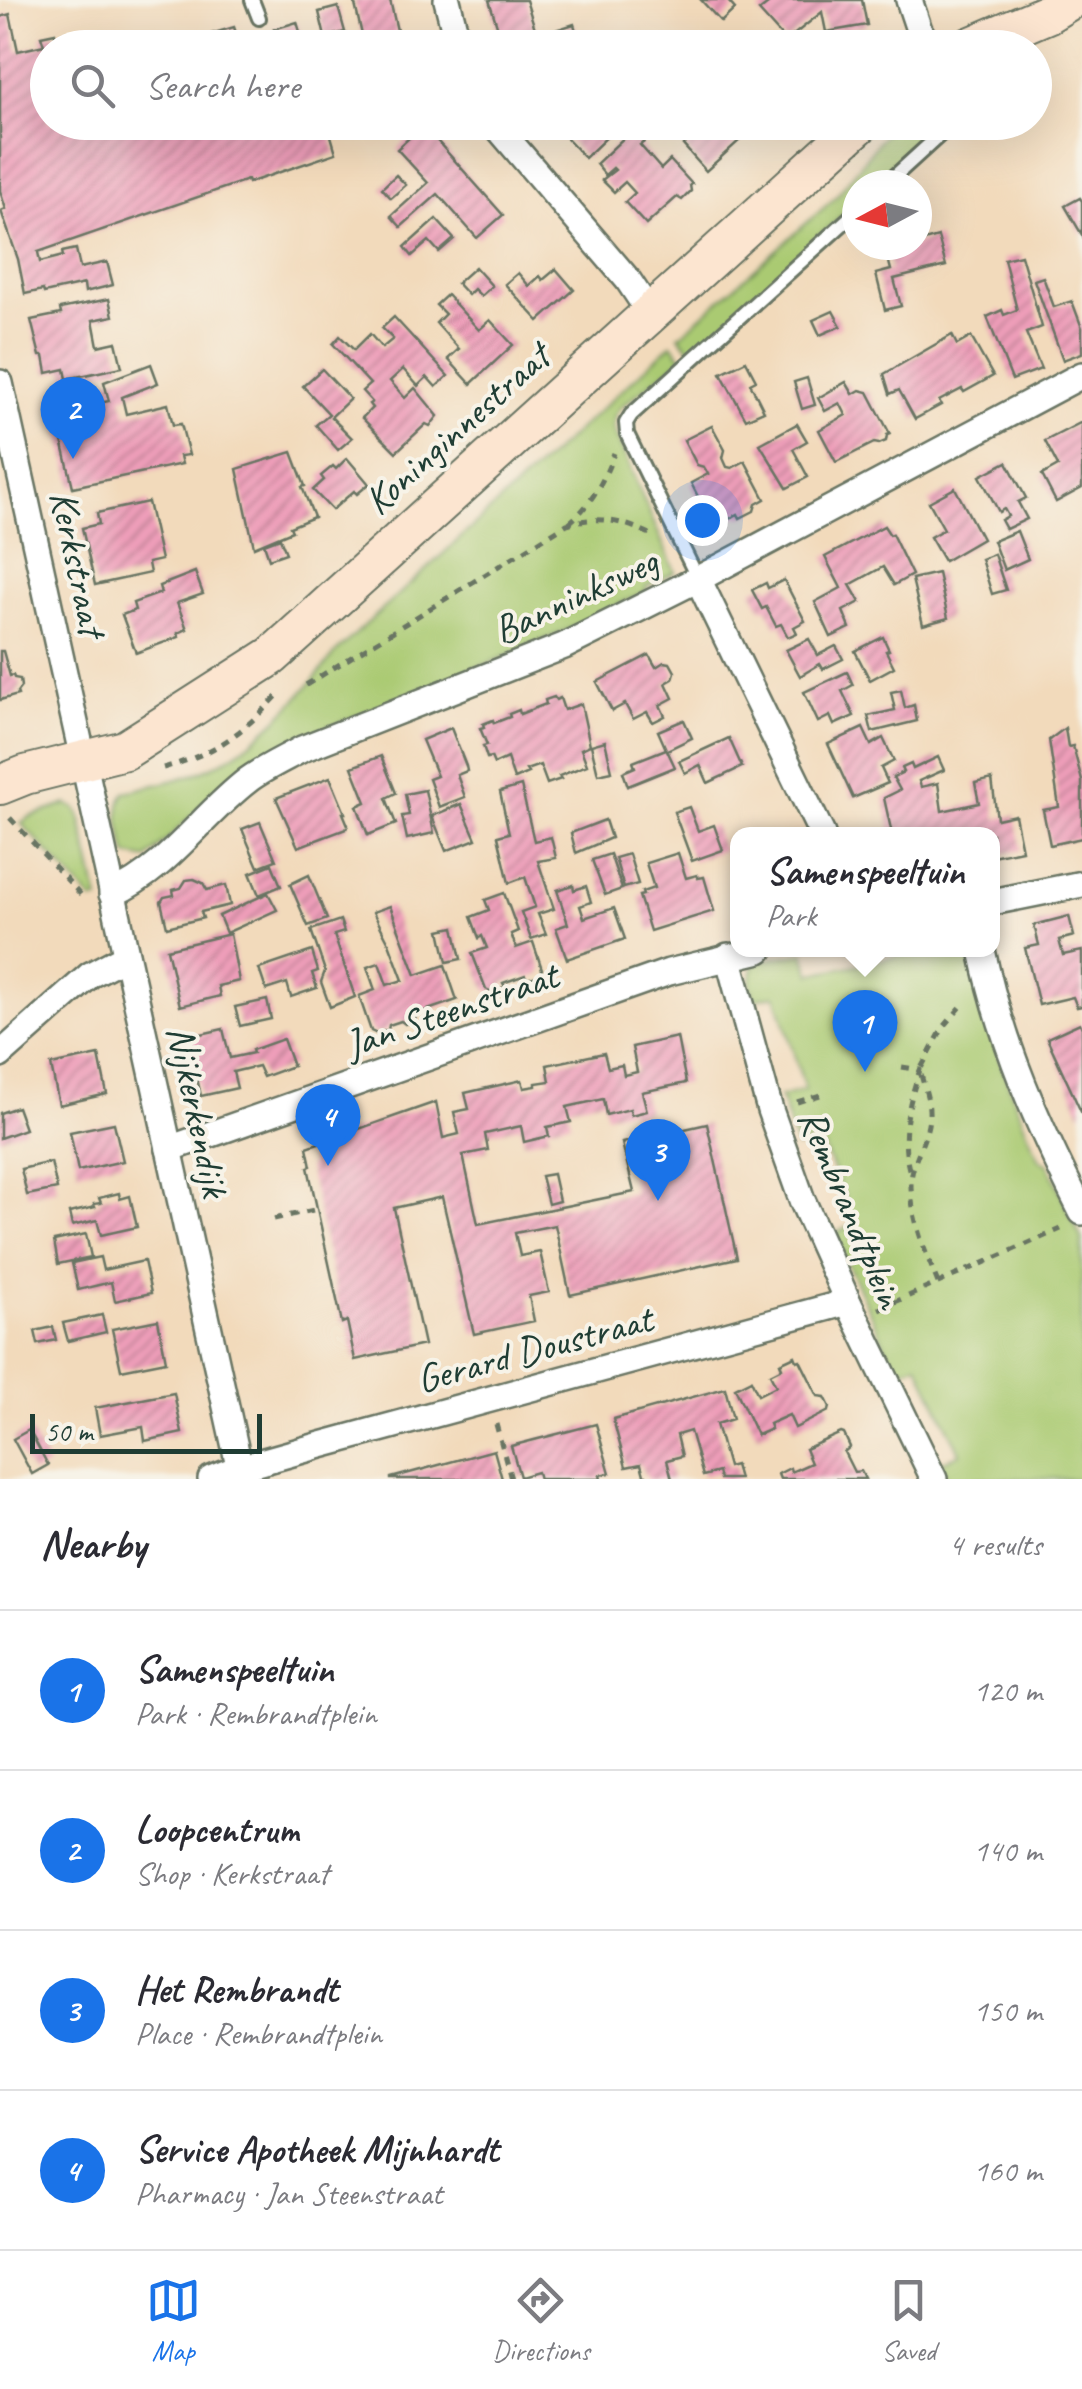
<!DOCTYPE html>
<html lang="en">
<head>
<meta charset="utf-8">
<style>
  body { margin:0; font-family:Caveat,sans-serif; background:#f7f7f7; color:#2b2b33 }
  .compass { position:absolute; left:842px; top:170px; width:90px; height:90px; border-radius:50%; background:#fff; box-shadow:0 10px 40px #0002; rotate:263deg }
  .scale { position:absolute; left:30px; bottom:25px; width:232px; box-sizing:border-box; padding-left:10px; border:5px solid #1f3d34; border-top:0; font-size:28px; line-height:35px; white-space:nowrap; color:#1f3d34; -webkit-text-stroke:8px #f7f3e8; paint-order:stroke }
  .you { position:absolute; left:702px; top:520px; width:35px; height:35px; margin:-25px; border:8px solid #fff; border-radius:50%; background:#1a73e8; box-shadow:0 0 0 15px #1a73e833 }
  .badge { display:grid; place-items:center; width:65px; height:65px; border-radius:50%; background:#1a73e8; color:#fff; font-size:32px; font-weight:700 }
  .pin { position:absolute; translate:-50% -82px; filter:drop-shadow(0 2px 5px #0008) }
  .pin::after { content:''; position:absolute; top:52px; width:35px; height:30px; background:inherit; clip-path:polygon(0 0,100% 0,50% 100%) }
  .popup { position:absolute; left:730px; top:827px; width:270px; height:130px; box-sizing:border-box; display:grid; place-content:center; border-radius:20px; background:#fff; filter:drop-shadow(0 2px 8px #0005); font-size:32px; white-space:nowrap; color:#7c7c81 }
  .popup b { font-size:38px; color:#2b2b33 }
  .popup::after { content:''; position:absolute; left:50%; top:100%; margin-left:-20px; border:20px solid transparent; border-top-color:#fff }
  .list { margin:0; padding:0; list-style:none }
  h2 { display:flex; justify-content:space-between; align-items:center; height:130px; margin:0; padding:0 40px; font-size:42px }
  h2 small { font-size:32px; font-weight:400; color:#7c7c81 }
  .list li { display:grid; grid-template-columns:65px 1fr auto; gap:30px; align-items:center; box-sizing:border-box; height:160px; padding:0 40px; border-top:2px solid #e1e1e2 }
  .list b { display:block; font-size:38px; white-space:nowrap }
  .list p { margin:0; font-size:32px; white-space:nowrap; color:#7c7c81 }
  .list em { font-size:32px; font-style:normal; color:#7c7c81 }
  .icon { flex:none; width:55px; height:55px; fill:none; stroke:currentColor; stroke-width:2; stroke-linecap:round; stroke-linejoin:round }
  .map { position:relative; flex:none; width:1082px; height:1479px; overflow:hidden }
  .search { position:absolute; background:#fff; box-shadow:0 10px 40px #0002; left:30px; right:30px; top:30px; height:110px; display:flex; align-items:center; gap:25px; box-sizing:border-box; padding:0 35px; border-radius:55px; color:#7c7c81; font-size:38px }
  .sheet { height:770px; background:#fff }
  nav { display:flex; justify-content:space-around; align-items:center; box-sizing:border-box; height:140px; border-top:2px solid #e1e1e2; background:#fff; font-size:28px; color:#7c7c81 }
  nav a { display:grid; justify-items:center; gap:5px }
  nav .on { color:#1a73e8 }
  .map>svg:first-child { display:block }
</style>
</head>
<body>
<div class="map">
<svg width="1082" height="1479" viewBox="0 0 1082 1479">
  <defs>
    <pattern id="building-hatch" width="6" height="6" patternUnits="userSpaceOnUse" patternTransform="scale(2.5)"><rect width="6" height="6" fill="#ee9eb9"/><path d="M-1 1l2-2M0 6l6-6M5 7l2-2" fill="none" stroke="#c08297"/></pattern>
  </defs>
  <rect width="100%" height="100%" fill="#f7f3e8"/>
  <filter id="ink" filterUnits="userSpaceOnUse"><feTurbulence type="fractalNoise" baseFrequency=".01" numOctaves="2"/><feDisplacementMap in="SourceGraphic" scale="20" xChannelSelector="R" yChannelSelector="G"/><feConvolveMatrix kernelMatrix="1 2 1 2 8 2 1 2 1" color-interpolation-filters="sRGB"/></filter>
  <filter id="wash" filterUnits="userSpaceOnUse"><feTurbulence type="fractalNoise" baseFrequency=".0048" numOctaves="4" result="noise"/><feDisplacementMap in="SourceGraphic" scale="40" xChannelSelector="R" yChannelSelector="G"/><feGaussianBlur stdDeviation="2.25" result="paint"/><feColorMatrix in="noise" values="0 0 0 0 0 0 0 0 0 0 0 0 0 0 0 0 0 1.4 0 .05"/><feComposite in="paint" operator="in"/></filter>
  <g filter="url(#wash)">
    <rect width="100%" height="100%" fill="#f2dabb"/>
    <!-- green -->
    <g fill="#aaca72" stroke="#648453" stroke-width="2.5">
      <polygon points="896,123 945,123 876,185 857,185 857,202 693,352 679,336 835,198 883,136"/>
      <path d="M672 344 683 358 622 406C614 415 612 419 614 431L675 572 646 587V591L567 630 504 657 267 752 229 780 147 859 127 855C122 833 113 812 125 792 150 786 176 781 200 772 254 751 302 696 337 651Z"/>
      <polygon points="67,804 76,809 80,816 99,900 93,901 21,823 30,817"/>
      <path d="M918 950H968C986 1023 1008 1092 1040 1160L1048 1164 1082 1240V1479H948L940 1463 960 1453 918 1364 897 1372 834 1234 855 1223 819 1136 797 1148 780 1097 805 1090 776 995 754 999 750 984 753 966 759 961 804 953 811 974 918 952Z"/>
    </g>
    <g id="blocks">
      <!-- building -->
      <g fill="url(#building-hatch)">
        <polygon points="354,0 390,0 401,48 365,48"/>
        <polygon points="489,0 526,0 541,48 504,48"/>
        <polygon points="701,0 727,0 735,9 721,22"/>
        <polygon points="773,0 862,0 867,25 826,32 822,12 786,41 759,11"/>
        <polygon points="338,7 345,32 325,37 319,12"/>
        <polygon points="10,14 18,51 44,45 41,36 55,33 58,48 48,48 48,122 327,122 336,153 251,182 248,183 247,180 38,252 40,262 63,256 62,252 76,249 80,268 107,262 113,285 85,292 84,284 44,293 43,290 25,294 18,259 1,211 6,209 0,191 0,17"/>
        <polygon points="297,22 305,48 280,48 274,29"/>
        <polygon points="574,24 581,48 560,48 555,30"/>
        <polygon points="234,27 241,48 172,48 198,38"/>
        <polygon points="551,122 616,122 608,131 611,133 585,158"/>
        <polygon points="703,122 744,122 751,130 706,171 683,145 705,125"/>
        <polygon points="423,125 503,215 477,238 438,194 401,227 391,216 428,183 397,149"/>
        <polygon points="632,130 644,142 640,145 661,169 670,160 692,184 690,185 691,191 682,200 677,197 646,225 625,202 635,193 625,182 614,192 602,180 615,170 613,168 605,175 596,164"/>
        <polygon points="396,175 406,185 391,198 382,188"/>
        <polygon points="1080,198 1082,201 1082,235 1065,206"/>
        <polygon points="436,219 454,239 439,252 429,241 412,256 405,247"/>
        <polygon points="938,237 946,266 894,279 901,306 885,310 876,274 891,270 886,251 917,245 917,243"/>
        <polygon points="1021,255 1042,327 1026,333 1041,369 1012,380 987,317 1002,310 1004,315 1017,310 1004,259"/>
        <polygon points="475,267 492,286 481,296 474,289 468,295 457,283"/>
        <polygon points="556,269 574,290 539,321 505,284 518,273 529,286 540,276 543,280"/>
        <polygon points="1043,277 1054,307 1072,301 1082,328 1082,353 1063,360 1034,280"/>
        <polygon points="447,295 479,330 490,320 513,345 471,384 448,359 459,349 436,323 445,314 436,305"/>
        <polygon points="109,299 113,316 93,320 98,346 116,342 122,367 67,379 65,369 47,373 44,356 40,356 31,320 61,314 60,309"/>
        <polygon points="833,311 841,326 820,335 813,320"/>
        <polygon points="394,317 448,376 436,387 427,377 418,386 403,369 390,381 405,398 415,388 438,416 430,426 426,424 396,452 362,418 372,408 369,404 372,402 362,391 370,384 333,344 340,336 354,350 370,334 382,348 393,339 382,328"/>
        <polygon points="952,335 957,345 971,337 993,376 964,392 962,389 939,401 941,405 915,419 899,390 890,394 884,374"/>
        <polygon points="746,361 756,380 750,383 764,411 746,419 721,373"/>
        <polygon points="151,364 158,383 122,397 126,414 168,404 173,425 181,424 189,455 180,456 182,464 73,487 59,428 97,419 94,404 109,401 104,382"/>
        <polygon points="322,369 350,399 331,417 352,438 338,450 316,425 329,414 303,386"/>
        <polygon points="807,378 815,405 802,409 794,382"/>
        <polygon points="846,382 853,394 860,390 868,392 890,434 887,435 886,441 879,444 874,443 836,462 819,430 846,415 840,403 825,411 818,398"/>
        <polygon points="1082,422 1082,488 1056,502 1042,475 1058,466 1045,441"/>
        <polygon points="797,424 807,441 793,449 808,477 787,488 760,444"/>
        <polygon points="712,426 725,450 723,458 727,467 732,468 745,461 765,499 756,504 754,511 740,518 738,514 714,527 708,523 703,515 705,510 691,483 708,474 704,467 697,465 684,440"/>
        <polygon points="292,452 305,486 302,487 314,517 290,527 292,531 254,547 237,469"/>
        <polygon points="347,458 369,484 357,494 354,491 332,510 313,490 324,480 321,476 333,466 336,469"/>
        <polygon points="1007,462 1026,498 1018,502 1027,519 1006,529 1001,520 1008,516 1004,509 999,512 980,476"/>
        <polygon points="955,488 982,539 944,561 930,537 944,529 929,502"/>
        <polygon points="148,502 161,560 148,563 150,573 95,585 82,528 99,524 97,513"/>
        <polygon points="884,526 890,535 892,534 912,575 894,585 883,567 850,585 860,602 843,611 850,628 831,637 815,602 841,588 825,557"/>
        <polygon points="1017,531 1028,559 1004,570 993,541"/>
        <polygon points="280,538 286,553 269,559 264,544"/>
        <polygon points="994,554 1006,590 992,594 981,559"/>
        <polygon points="195,572 203,594 177,603 187,629 178,633 179,637 136,653 122,615 135,610 133,603 161,593 159,586"/>
        <polygon points="938,573 948,618 923,625 912,579"/>
        <polygon points="784,580 805,621 794,627 797,633 788,637 781,624 776,626 766,607 762,609 752,590 766,583 768,588"/>
        <polygon points="883,637 889,650 886,651 894,667 870,680 855,651"/>
        <polygon points="809,639 818,655 836,646 843,659 823,669 820,664 800,676 786,650"/>
        <polygon points="0,651 3,651 10,676 13,675 14,678 20,679 21,687 17,692 18,695 0,700"/>
        <polygon points="649,655 656,667 664,662 670,663 675,672 673,679 666,683 673,698 660,705 665,716 653,722 647,712 633,719 625,704 612,711 597,682"/>
        <polygon points="847,672 853,685 842,691 854,716 834,725 830,716 818,722 804,692"/>
        <polygon points="901,690 905,708 914,705 917,721 872,732 868,716 895,710 891,692"/>
        <polygon points="554,697 556,700 560,698 564,710 581,704 590,745 581,749 587,765 559,776 561,779 547,784 540,765 526,770 528,773 514,779 507,758 494,764 491,757 487,758 483,746 487,745 480,728 484,727 483,724 493,720 494,723 507,718 510,717 509,714 519,710 520,714 546,704 545,700"/>
        <polygon points="684,720 692,738 667,750 675,767 628,786 623,772 635,767 633,762 666,749 658,731"/>
        <polygon points="451,728 466,766 467,771 457,775 465,797 439,807 429,779 437,776 422,740"/>
        <polygon points="863,728 871,745 883,738 894,761 881,768 888,783 853,798 828,744"/>
        <polygon points="1065,728 1068,747 1073,746 1082,781 1082,838 1050,845 1043,810 1059,807 1049,740"/>
        <polygon points="729,738 742,767 708,783 700,765 685,773 679,761"/>
        <polygon points="605,741 612,771 598,774 591,745"/>
        <polygon points="381,756 396,793 386,798 396,824 368,835 357,806 366,802 352,767"/>
        <polygon points="938,757 944,770 919,781 921,787 938,783 942,811 979,803 975,783 992,779 997,819 1015,815 1022,850 992,856 992,834 892,834 884,798 900,790 893,777 904,772 902,768 911,764 913,769"/>
        <polygon points="330,777 345,813 343,813 348,825 346,829 298,847 276,798"/>
        <polygon points="521,786 534,841 551,837 556,858 538,861 554,909 538,914 546,934 531,939 521,912 535,907 525,877 509,883 498,836 509,833 500,792"/>
        <polygon points="425,790 434,833 407,839 402,816 409,815 405,794"/>
        <polygon points="461,804 476,839 446,851 432,816"/>
        <polygon points="689,807 698,831 714,825 723,850 692,861 674,812"/>
        <polygon points="605,820 611,838 576,853 571,833"/>
        <polygon points="260,822 276,860 258,867 242,829"/>
        <polygon points="678,853 686,878 697,875 698,878 704,877 714,911 650,931 639,896 643,895 642,892 654,888 646,863"/>
        <polygon points="610,854 622,889 605,895 592,860"/>
        <polygon points="629,854 638,884 624,888 615,858"/>
        <polygon points="272,864 281,886 259,895 250,873"/>
        <polygon points="309,875 327,919 308,926 290,884"/>
        <polygon points="194,879 203,883 207,890 226,885 230,905 201,912 203,918 167,927 161,902 164,897 174,895 173,890 181,888 186,880"/>
        <polygon points="573,885 574,890 586,886 591,902 580,906 584,918 614,908 625,939 567,959 556,928 568,924 557,890"/>
        <polygon points="268,893 277,910 226,933 219,916"/>
        <polygon points="504,893 518,931 511,934 516,948 533,942 542,969 540,975 527,979 525,975 503,983 505,987 492,992 486,989 472,953 487,948 482,936 479,938 471,917 489,910 485,900"/>
        <polygon points="390,906 416,975 445,965 457,1000 416,1014 415,1020 405,1024 401,1021 389,1025 388,1030 377,1034 371,1031 359,996 375,990 367,967 379,963 387,985 403,980 389,943 373,912"/>
        <polygon points="1069,916 1074,936 1059,940 1063,955 1082,951 1082,1006 1077,1007 1073,997 1039,1005 1025,948 1039,945 1034,925"/>
        <polygon points="340,920 344,932 334,935 355,997 330,1007 321,982 325,971 311,930"/>
        <polygon points="454,927 461,959 447,962 440,930"/>
        <polygon points="230,934 239,981 218,986 220,996 180,1006 167,949"/>
        <polygon points="312,951 318,971 312,973 317,988 291,997 287,983 266,990 259,969"/>
        <polygon points="267,1000 271,1019 240,1026 235,1007"/>
        <polygon points="1080,1023 1082,1028 1082,1114 1047,1038"/>
        <polygon points="223,1029 230,1058 253,1053 252,1050 283,1039 293,1066 263,1077 258,1066 233,1072 237,1088 201,1096 188,1037"/>
        <polygon points="677,1037 686,1083 642,1092 647,1111 631,1115 630,1109 606,1115 603,1099 567,1107 571,1122 547,1127 549,1136 524,1142 521,1126 485,1134 488,1150 463,1155 478,1224 634,1192 622,1143 707,1124 737,1258 570,1295 555,1225 515,1233 520,1256 540,1252 549,1292 529,1296 534,1321 474,1334 442,1197 394,1208 424,1345 355,1360 347,1321 342,1323 308,1167 311,1166 307,1147 436,1102 443,1138 459,1134 454,1112 469,1109 465,1093 522,1080 524,1088 536,1086 536,1083 550,1081 547,1065 604,1053 608,1068 622,1065 624,1075 637,1072 632,1047"/>
        <polygon points="99,1055 107,1094 59,1105 51,1065"/>
        <polygon points="17,1107 25,1129 0,1138 0,1113"/>
        <polygon points="114,1123 123,1161 78,1171 70,1132"/>
        <polygon points="51,1162 57,1189 27,1195 21,1169"/>
        <polygon points="553,1174 559,1201 548,1204 541,1176"/>
        <polygon points="119,1193 120,1199 130,1196 137,1227 101,1235 97,1220 72,1226 69,1213 95,1207 94,1204 101,1203 99,1198"/>
        <polygon points="86,1234 91,1257 58,1264 54,1241"/>
        <polygon points="100,1257 103,1270 144,1261 151,1293 115,1301 111,1282 78,1290 72,1263"/>
        <polygon points="102,1315 106,1332 68,1341 63,1323"/>
        <polygon points="158,1320 166,1361 121,1370 112,1329"/>
        <polygon points="53,1327 56,1340 38,1344 35,1331"/>
        <polygon points="795,1356 797,1361 800,1360 818,1396 825,1397 830,1407 829,1411 795,1428 789,1415 769,1424 771,1429 757,1435 735,1388 751,1380 758,1395 776,1386 770,1374 782,1368 780,1363"/>
        <polygon points="725,1388 733,1419 716,1424 728,1467 735,1465 739,1479 720,1479 718,1472 703,1476 690,1431 677,1435 682,1456 667,1460 672,1479 648,1479 646,1475 644,1475 641,1464 626,1467 613,1419"/>
        <polygon points="174,1393 182,1433 145,1441 143,1427 100,1435 95,1408"/>
        <polygon points="596,1424 610,1473 600,1475 601,1479 539,1479 537,1472 520,1477 511,1446"/>
        <polygon points="29,1430 48,1465 32,1474 13,1439"/>
        <polygon points="841,1433 844,1434 850,1447 844,1452 854,1472 861,1471 865,1479 780,1479 778,1474 790,1468 791,1472 811,1463 805,1449"/>
        <polygon points="494,1450 502,1479 391,1479 391,1478"/>
      </g>
    </g>
  </g>
  <g filter="url(#ink)">
    <use href="#blocks" fill-opacity="0" stroke="#697463" stroke-width="2.5"/>
    <g fill="none" stroke-linecap="round" stroke-linejoin="round">
      <defs>
        <g id="lane">
          <polyline points="252,0 259,18"/>
          <polyline points="885,185 954,122"/>
          <polyline points="698,579 627,434 626,423 631,415 857,211"/>
        </g>
        <g id="street">
          <polyline points="447,0 459,48"/>
          <polyline points="909,0 919,30 930,48"/>
          <polyline points="493,122 628,280 650,313"/>
          <polyline points="0,383 242,1479"/>
          <polyline points="698,579 822,834"/>
          <path d="M112 894C168 869 200 817 248 780 264 768 284 759 302 749L564 646 698 579 1082 375"/>
          <polyline points="992,902 1082,884"/>
          <path d="M982 950C1001 1043 1039 1127 1082 1212"/>
          <polyline points="728,956 770,1110 802,1200 848,1302 934,1479"/>
          <polyline points="0,1055 90,975 126,956"/>
          <polyline points="169,1149 669,972 760,950"/>
          <polyline points="211,1479 239,1468 321,1445 848,1302"/>
        </g>
        <g id="secondary">
          <polyline points="967,48 1047,14 1070,0"/>
          <polyline points="0,785 25,775 125,750 272,656 862,122"/>
        </g>
      </defs>
      <!-- lane casing -->
      <use href="#lane" stroke="#697463" stroke-width="18"/>
      <!-- street casing -->
      <use href="#street" stroke="#697463" stroke-width="30"/>
      <!-- secondary casing -->
      <use href="#secondary" stroke="#697463" stroke-width="42"/>
      <!-- path -->
      <g stroke="#697463" stroke-width="5" stroke-dasharray="8 8" stroke-linecap="butt">
        <path d="M569 523C592 504 604 480 614 453"/>
        <path d="M306 685 567 524C598 515 623 521 652 535"/>
        <path d="M163 768C216 753 240 735 278 695"/>
        <polyline points="10,818 84,898"/>
        <path d="M902 1067 920 1070C908 1104 899 1140 911 1176"/>
        <polyline points="797,1102 827,1093"/>
        <polyline points="274,1219 318,1209"/>
        <path d="M938 1283C925 1251 911 1219 911 1184 911 1160 928 1140 929 1116 930 1099 923 1085 920 1070L943 1028 965 1002"/>
        <polyline points="879,1309 1061,1229"/>
        <polyline points="496,1424 511,1479"/>
      </g>
      <!-- lane -->
      <use href="#lane" stroke="#fff" stroke-width="12"/>
      <!-- street -->
      <use href="#street" stroke="#fff" stroke-width="25"/>
      <!-- secondary -->
      <use href="#secondary" stroke="#fce5d0" stroke-width="38"/>
    </g>
  </g>
  <g text-anchor="middle" stroke-width="8" stroke-linejoin="round" paint-order="stroke">
    <!-- street labels -->
    <g font-size="40" fill="#1f3d34" stroke="#f7f3e8">
      <text transform="translate(456 428) rotate(-42)" y="14">Koninginnestraat</text>
      <text transform="translate(79 563) rotate(78)" y="14">Kerkstraat</text>
      <text transform="translate(575 595) rotate(-25)" y="14">Banninksweg</text>
      <text transform="translate(451 1009) rotate(-19)" y="14">Jan Steenstraat</text>
      <text transform="translate(199 1111) rotate(78)" y="14">Nijkerkendijk</text>
      <text transform="translate(852 1208) rotate(67)" y="14">Rembrandtplein</text>
      <text transform="translate(534 1348) rotate(-15)" y="14">Gerard Doustraat</text>
    </g>
  </g>
</svg>
<svg class="compass" viewBox="-18 -18 36 36"><path d="M0-13l5 13h-10z" fill="#e53935"/><path d="M0 13l5-13h-10z" fill="#7c7c81"/></svg>
<div class="scale">50 m</div>
<div class="you"></div>
<div class="pin badge" style="left:865px;top:1072px">1</div>
<div class="popup"><b>Samenspeeltuin</b>Park</div>
<div class="pin badge" style="left:73px;top:459px">2</div>
<div class="pin badge" style="left:658px;top:1201px">3</div>
<div class="pin badge" style="left:328px;top:1166px">4</div>
<div class="search"><svg class="icon" aria-label="search" viewBox="0 0 24 24"><circle cx="10" cy="10" r="6"/><path d="M15 15l6 6"/></svg>Search here</div>
</div>
<section class="sheet">
<h2>Nearby<small>4 results</small></h2>
<ul class="list">
<li><span class="badge">1</span><div><b>Samenspeeltuin</b><p>Park · Rembrandtplein</p></div><em>120 m</em></li>
<li><span class="badge">2</span><div><b>Loopcentrum</b><p>Shop · Kerkstraat</p></div><em>140 m</em></li>
<li><span class="badge">3</span><div><b>Het Rembrandt</b><p>Place · Rembrandtplein</p></div><em>150 m</em></li>
<li><span class="badge">4</span><div><b>Service Apotheek Mijnhardt</b><p>Pharmacy · Jan Steenstraat</p></div><em>160 m</em></li>
</ul>
</section>
<nav>
<a class="on"><svg class="icon" aria-label="map" viewBox="0 0 24 24"><path d="M3 6l6-2 6 2 6-2v14l-6 2-6-2-6 2zM9 4v14M15 6v14"/></svg>Map</a>
<a><svg class="icon" aria-label="directions" viewBox="0 0 24 24"><path d="M12 3l9 9-9 9-9-9zM9 14v-3h6M13 9l2 2-2 2"/></svg>Directions</a>
<a><svg class="icon" aria-label="saved" viewBox="0 0 24 24"><path d="M7 4h10v16l-5-4-5 4z"/></svg>Saved</a>
</nav>
</body>
</html>
